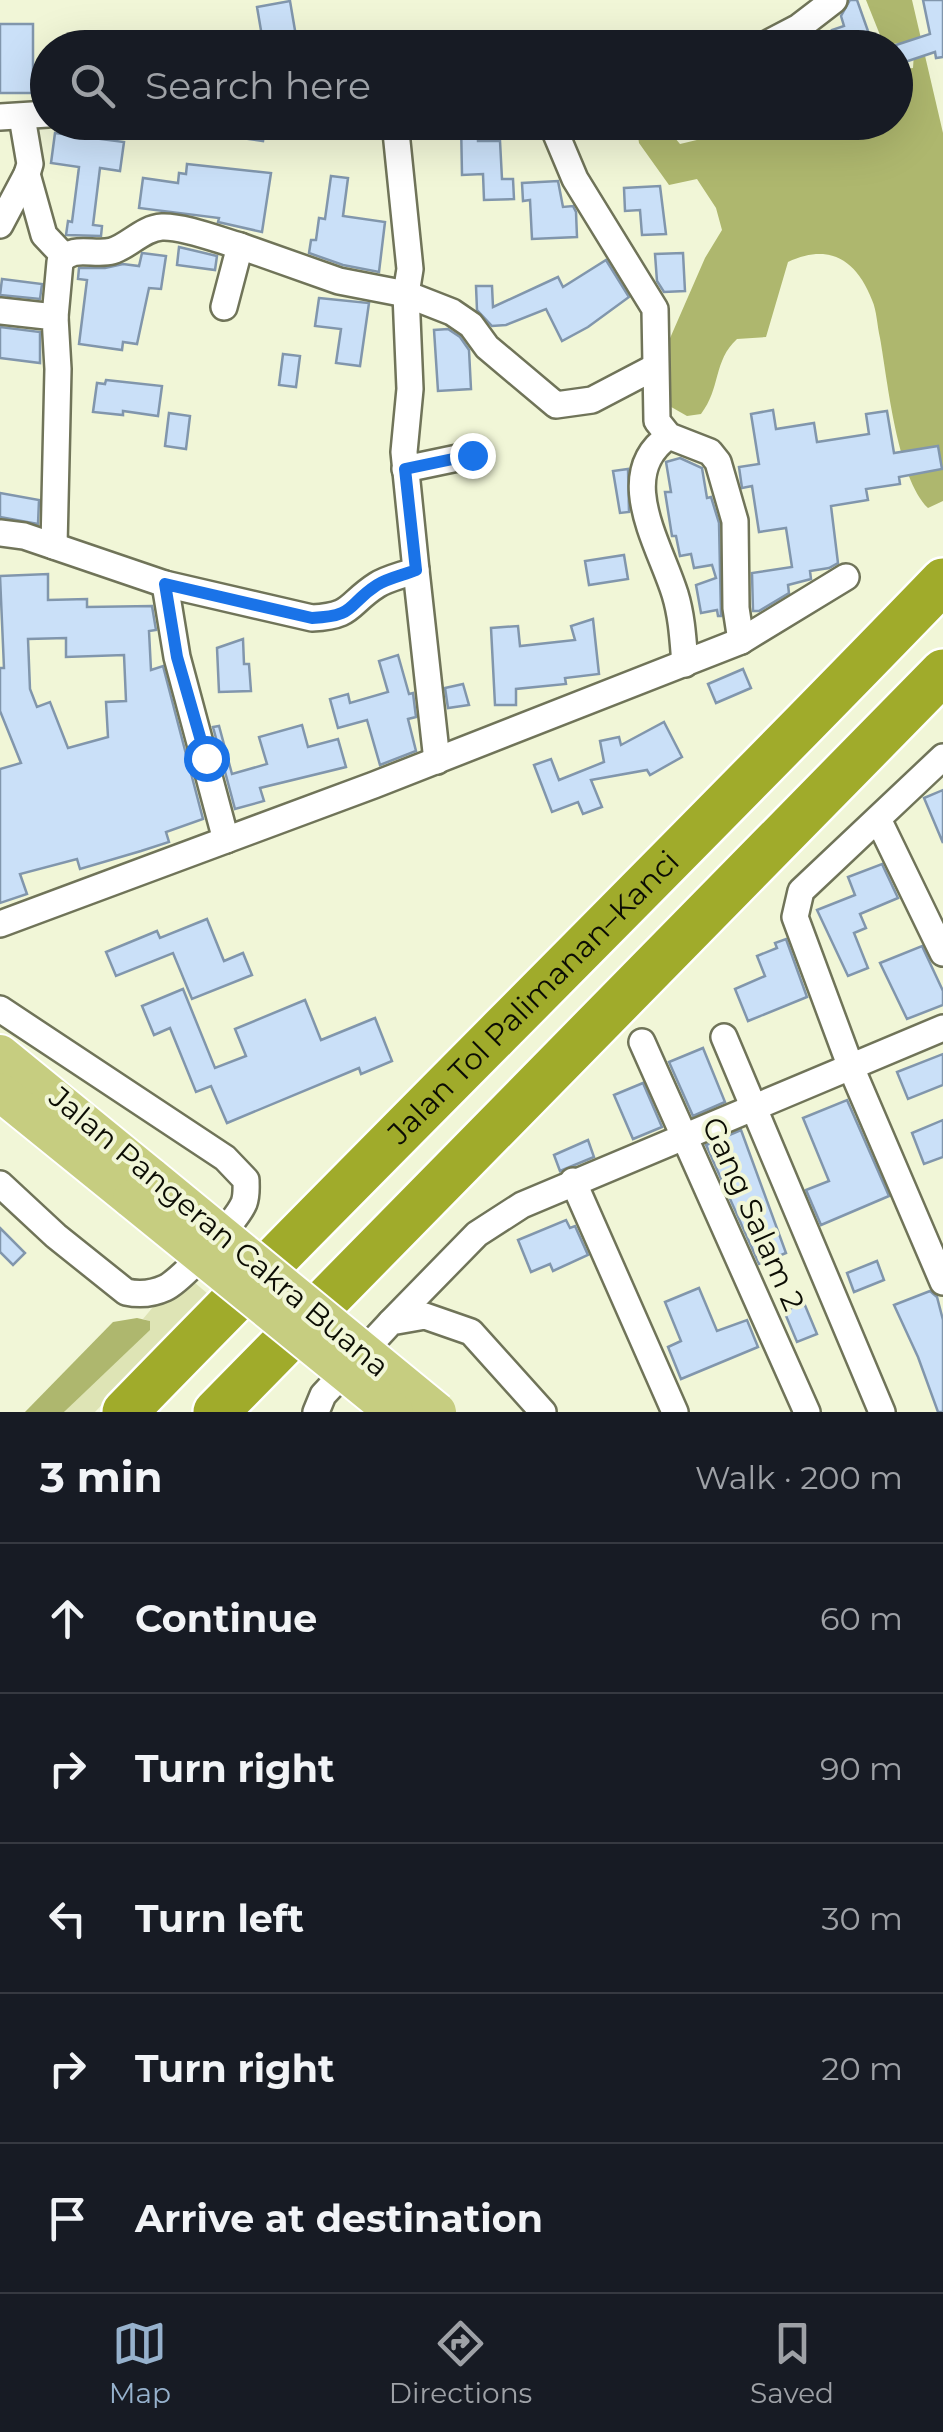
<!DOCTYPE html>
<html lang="en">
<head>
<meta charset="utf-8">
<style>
  body { margin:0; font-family:Montserrat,sans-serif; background:#242831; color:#f1f3f6 }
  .stop { position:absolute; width:30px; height:30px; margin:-22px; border:8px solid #1a73e8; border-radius:50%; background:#fff }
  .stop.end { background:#1a73e8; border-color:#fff; box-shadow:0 2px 10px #0008 }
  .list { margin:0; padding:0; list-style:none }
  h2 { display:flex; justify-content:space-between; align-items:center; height:130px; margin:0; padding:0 40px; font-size:42px }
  h2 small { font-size:32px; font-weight:400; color:#9ea1a6 }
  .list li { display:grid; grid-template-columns:65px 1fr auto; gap:30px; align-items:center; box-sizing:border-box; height:150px; padding:0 40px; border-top:2px solid #363941 }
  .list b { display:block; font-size:38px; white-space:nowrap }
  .list em { font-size:32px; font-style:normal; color:#9ea1a6 }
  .icon { flex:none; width:55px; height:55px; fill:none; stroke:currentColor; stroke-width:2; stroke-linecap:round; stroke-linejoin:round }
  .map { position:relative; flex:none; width:943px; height:1412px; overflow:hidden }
  .search { position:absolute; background:#171b24; box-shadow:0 10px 40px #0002; left:30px; right:30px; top:30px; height:110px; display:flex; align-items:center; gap:25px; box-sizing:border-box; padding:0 35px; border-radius:55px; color:#9ea1a6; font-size:38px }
  .sheet { height:880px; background:#171b24 }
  nav { display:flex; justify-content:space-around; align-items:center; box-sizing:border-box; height:140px; border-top:2px solid #363941; background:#171b24; font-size:28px; color:#9ea1a6 }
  nav a { display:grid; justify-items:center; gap:5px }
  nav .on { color:#96b1cc }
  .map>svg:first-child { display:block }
</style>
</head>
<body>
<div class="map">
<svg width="943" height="1412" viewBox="0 0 943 1412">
  <rect width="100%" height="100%" fill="#f1f6d7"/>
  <!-- green -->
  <polygon fill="#dee4b5" points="188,1277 208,1294 95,1412 64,1412 150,1321 143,1319 158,1301"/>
  <!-- forest -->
  <g fill="#aeb76e">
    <path d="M866 0H912L943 133V501L928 508C897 477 888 383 880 338 877 326 877 311 872 300 856 259 829 243 788 262L766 337 737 339C713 361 721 388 701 414L687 416 666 404 664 352 705 258 722 230 716 208 697 179 669 185 639 143 636 123 664 125 680 144 768 123 896 122V70L913 68 914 53 909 42 884 45Z"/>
    <polygon points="137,1318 150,1321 150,1330 64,1412 25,1412 113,1322"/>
  </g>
  <!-- building -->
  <g fill="#cae0f8" stroke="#8196ac" stroke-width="2.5" fill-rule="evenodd">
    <polygon points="850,0 857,0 874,48 838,48 832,30 844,26 841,16"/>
    <polygon points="923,0 943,0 943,57 936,58 935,52 896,65 896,45 930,34"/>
    <polygon points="290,1 298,48 264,48 257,7"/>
    <rect x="0" y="24" width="33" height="69"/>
    <polygon points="244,122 266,122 263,141 241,138"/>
    <polygon points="461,122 477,122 478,141 500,141 502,179 513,179 514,199 484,200 483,174 462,175"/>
    <polygon points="55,133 124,142 120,171 100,168 93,225 102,226 101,236 66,235 68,221 72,222 79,167 51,163"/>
    <polygon points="187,164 271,173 262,232 218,222 219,218 139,208 143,178 178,183 179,173 186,174"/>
    <polygon points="331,176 348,178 343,216 385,222 379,272 343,265 309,253 311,240 316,240 319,218 325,219"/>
    <polygon points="558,181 563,207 573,206 576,212 577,237 532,239 530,200 523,201 522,183"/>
    <polygon points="660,186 666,234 642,235 640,210 625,211 624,188"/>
    <polygon points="179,247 217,256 215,270 177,265"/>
    <polygon points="142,253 166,256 161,289 149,288 137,344 123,342 122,350 79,344 87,280 78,279 79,268 105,268 123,264 139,266"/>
    <polygon points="683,253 685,291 664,292 657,281 655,254"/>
    <polygon points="606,260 629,297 588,327 562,341 546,309 506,325 492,326 477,310 476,286 492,286 493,307 558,277 563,287"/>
    <polygon points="2,279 42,284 40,299 0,295"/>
    <polygon points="319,298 369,303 360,366 336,363 341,329 315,326"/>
    <polygon points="0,327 40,332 40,363 0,358"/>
    <polygon points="448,329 460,337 469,350 471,389 438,391 434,330"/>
    <polygon points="283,354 300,356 296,387 279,385"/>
    <polygon points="106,380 162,386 158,416 123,411 123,415 93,412 97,383 105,384"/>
    <polygon points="773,410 776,429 814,423 817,442 869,434 866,414 887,411 894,453 938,446 942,469 899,477 900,484 866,489 868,500 831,506 838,563 829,568 810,571 811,579 788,585 789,593 759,611 753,611 752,573 792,567 786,528 759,532 752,486 742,488 739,467 759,464 751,414"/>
    <polygon points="169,413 190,416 186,449 165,446"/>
    <polygon points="680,458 702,468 707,498 711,497 719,523 721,616 718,616 717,610 701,613 696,585 716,578 712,565 694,568 691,554 680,556 676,536 672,536 665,492 671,492 666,462"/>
    <polygon points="628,469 629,512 620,513 613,471"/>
    <polygon points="0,493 39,500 38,524 0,517"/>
    <polygon points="624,555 628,579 589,585 585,561"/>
    <path d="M48 574V600L87 599V607L152 606 156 630 149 631 151 670 163 666 203 819 166 832 169 842 141 851 80 869 77 859 20 874 27 894 0 903V769L21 763 0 711V668H4L0 576ZM66 638V657L124 655 126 701 106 702 108 737 68 748 50 702 37 707 30 689 28 639Z"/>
    <polygon points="593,619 599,674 565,678 566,684 516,689 516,705 495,705 491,628 518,626 520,646 575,640 571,626"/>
    <polygon points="243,639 244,664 249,664 251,691 219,692 217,648"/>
    <polygon points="398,655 409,694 413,693 416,717 408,719 416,751 380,765 367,720 338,728 330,699 348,694 350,703 388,692 379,661"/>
    <polygon points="743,669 751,688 716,703 708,684"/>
    <polygon points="463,684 469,705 448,708 445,688"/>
    <polygon points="664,722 682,757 650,775 647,770 591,780 602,807 583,814 578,802 552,812 534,765 551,759 559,780 604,762 600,741 619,737 621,745"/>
    <polygon points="302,725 308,747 338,739 346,767 260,788 264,801 235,809 213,727 219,726 232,774 267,764 259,737"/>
    <polygon points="943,790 943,843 924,798"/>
    <polygon points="882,864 898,898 860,914 866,928 854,933 868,968 848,976 817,910 855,895 848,877"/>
    <polygon points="207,919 224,961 243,953 252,975 192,999 173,953 116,976 106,952 157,931 160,938"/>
    <polygon points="786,939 807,997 748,1021 735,989 765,976 757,956 777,948 775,943"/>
    <polygon points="922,946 943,991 943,1005 907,1019 880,963"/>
    <polygon points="183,989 215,1068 246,1056 235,1029 305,1000 321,1040 375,1018 392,1061 361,1074 359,1068 227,1123 211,1086 196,1092 170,1028 154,1035 142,1006"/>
    <polygon points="703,1048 725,1102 693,1116 669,1062"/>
    <polygon points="943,1054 943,1085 908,1099 897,1072"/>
    <polygon points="643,1083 662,1127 633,1139 614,1095"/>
    <polygon points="847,1100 889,1196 821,1225 806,1190 829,1181 803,1118"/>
    <polygon points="943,1120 943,1157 924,1164 912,1133"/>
    <polygon points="741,1130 786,1253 759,1264 706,1145"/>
    <polygon points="588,1140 594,1157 560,1171 554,1155"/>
    <polygon points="566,1220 570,1228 575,1226 588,1255 553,1271 550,1264 531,1272 518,1240"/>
    <polygon points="0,1228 25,1253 13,1265 0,1252"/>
    <polygon points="877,1261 884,1280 854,1292 847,1273"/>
    <polygon points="699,1288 717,1331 747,1320 758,1347 681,1379 668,1347 681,1341 665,1302"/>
    <polygon points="930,1291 937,1297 943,1320 943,1412 938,1412 918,1357 894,1305"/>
    <polygon points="804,1303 817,1334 797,1342 784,1311"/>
  </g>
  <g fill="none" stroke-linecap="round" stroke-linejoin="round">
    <defs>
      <g id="minor">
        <polyline points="759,48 799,27 834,0"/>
        <polyline points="0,117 48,114"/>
        <polyline points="551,122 575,179 655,309 657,421 669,436 710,452 718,462 735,521 736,608 741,641"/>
        <polyline points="27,174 44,235 63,255"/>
        <polyline points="0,225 27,174 30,164 22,117"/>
        <polyline points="224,307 240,246 339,281 406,294 452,312 471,325 487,347 556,405 592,400 655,367"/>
        <polyline points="0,311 55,317 58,369 54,546"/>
        <path d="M55 317 60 262C72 244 94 256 112 251 129 246 143 228 162 227 183 226 219 240 240 246"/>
        <path d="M669 436C613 474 660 545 675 594 682 617 683 640 685 664"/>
        <polyline points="405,469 472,455"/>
        <path d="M0 533 24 536 165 584 312 618C354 616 347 604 377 585 388 578 404 575 416 570L404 452 410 389 406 294 410 269 395 122"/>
        <polyline points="416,570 437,761"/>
        <polyline points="165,584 177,657 226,840"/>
        <polyline points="943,757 801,891 795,917 850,1065 943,1282"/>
        <polyline points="878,819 943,953"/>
        <polyline points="0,924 374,785 741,641 846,577"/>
        <path d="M0 1009 225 1158 246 1180C246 1188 247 1195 244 1203 237 1220 181 1281 165 1288 152 1294 140 1295 126 1292L56 1236 0 1184"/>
        <polyline points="724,1037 882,1412"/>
        <polyline points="642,1042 807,1412"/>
        <polyline points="573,1181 675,1412"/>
        <polyline points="391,1322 477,1234 522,1205 943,1028"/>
        <polyline points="316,1412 323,1395 391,1322 425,1316 471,1332 543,1412"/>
      </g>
      <g id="primary">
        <polyline points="0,1054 152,1178"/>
        <polyline points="0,1092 132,1199"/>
      </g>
      <g id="motorway">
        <path id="s1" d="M125 1412C396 1133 673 861 943 581"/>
        <polyline points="216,1412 943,672"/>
      </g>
    </defs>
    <!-- minor casing -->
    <use href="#minor" stroke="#707459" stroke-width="30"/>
    <!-- primary casing -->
    <use href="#primary" stroke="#fff" stroke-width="42"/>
    <!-- motorway casing -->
    <use href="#motorway" stroke="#fff" stroke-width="50"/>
    <!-- minor -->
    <use href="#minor" stroke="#fff" stroke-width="25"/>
    <!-- primary -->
    <use href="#primary" stroke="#c6cd80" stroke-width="38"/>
    <!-- motorway -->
    <use href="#motorway" stroke="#a0ab2b" stroke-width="45"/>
    <defs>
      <g id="primary-bridge">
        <polyline points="152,1178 437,1412"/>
        <polyline points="132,1199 394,1412"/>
      </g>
    </defs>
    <!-- primary-bridge casing -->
    <use href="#primary-bridge" stroke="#fff" stroke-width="42" stroke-linecap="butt"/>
    <!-- primary-bridge -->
    <use href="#primary-bridge" stroke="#c6cd80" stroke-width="38"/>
  </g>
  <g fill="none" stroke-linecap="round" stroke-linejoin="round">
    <!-- route -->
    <path stroke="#1a73e8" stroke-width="12" d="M206 758 177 657 165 584 312 618C357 616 346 605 377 585 388 578 404 575 416 570L405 469 472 455"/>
  </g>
  <g text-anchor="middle" stroke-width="8" stroke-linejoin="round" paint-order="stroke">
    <!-- street labels -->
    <g font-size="30" fill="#0c0d04" stroke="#f1f6d7">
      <text dy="10" stroke="none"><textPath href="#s1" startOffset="582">Jalan Tol Palimanan–Kanci</textPath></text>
      <text transform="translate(753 1214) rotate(66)" y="10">Gang Salam 2</text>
      <text transform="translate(219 1232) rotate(40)" y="10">Jalan Pangeran Cakra Buana</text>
    </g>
  </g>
</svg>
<div class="stop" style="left:206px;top:758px"></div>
<div class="stop end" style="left:472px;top:455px"></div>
<div class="search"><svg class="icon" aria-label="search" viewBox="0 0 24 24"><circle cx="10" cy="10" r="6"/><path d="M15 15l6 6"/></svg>Search here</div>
</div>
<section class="sheet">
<h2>3 min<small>Walk · 200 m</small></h2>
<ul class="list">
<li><svg class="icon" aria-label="ahead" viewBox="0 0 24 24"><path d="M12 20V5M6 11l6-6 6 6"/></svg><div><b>Continue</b></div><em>60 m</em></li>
<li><svg class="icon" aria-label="right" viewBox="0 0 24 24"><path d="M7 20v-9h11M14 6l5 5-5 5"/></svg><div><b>Turn right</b></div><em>90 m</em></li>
<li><svg class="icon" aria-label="left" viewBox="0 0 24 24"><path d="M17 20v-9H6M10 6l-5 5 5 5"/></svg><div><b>Turn left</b></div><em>30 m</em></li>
<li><svg class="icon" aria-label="right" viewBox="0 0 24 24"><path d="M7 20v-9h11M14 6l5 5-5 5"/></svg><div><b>Turn right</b></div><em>20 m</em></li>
<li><svg class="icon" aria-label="arrive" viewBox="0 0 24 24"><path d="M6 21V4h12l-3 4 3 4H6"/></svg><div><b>Arrive at destination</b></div></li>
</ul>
</section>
<nav>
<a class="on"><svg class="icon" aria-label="map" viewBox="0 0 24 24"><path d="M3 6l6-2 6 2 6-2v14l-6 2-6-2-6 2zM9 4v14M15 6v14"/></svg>Map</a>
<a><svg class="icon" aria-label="directions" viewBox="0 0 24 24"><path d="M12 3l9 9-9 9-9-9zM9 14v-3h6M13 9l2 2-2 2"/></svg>Directions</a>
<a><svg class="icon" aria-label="saved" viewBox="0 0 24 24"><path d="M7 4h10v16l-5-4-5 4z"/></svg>Saved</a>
</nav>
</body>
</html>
